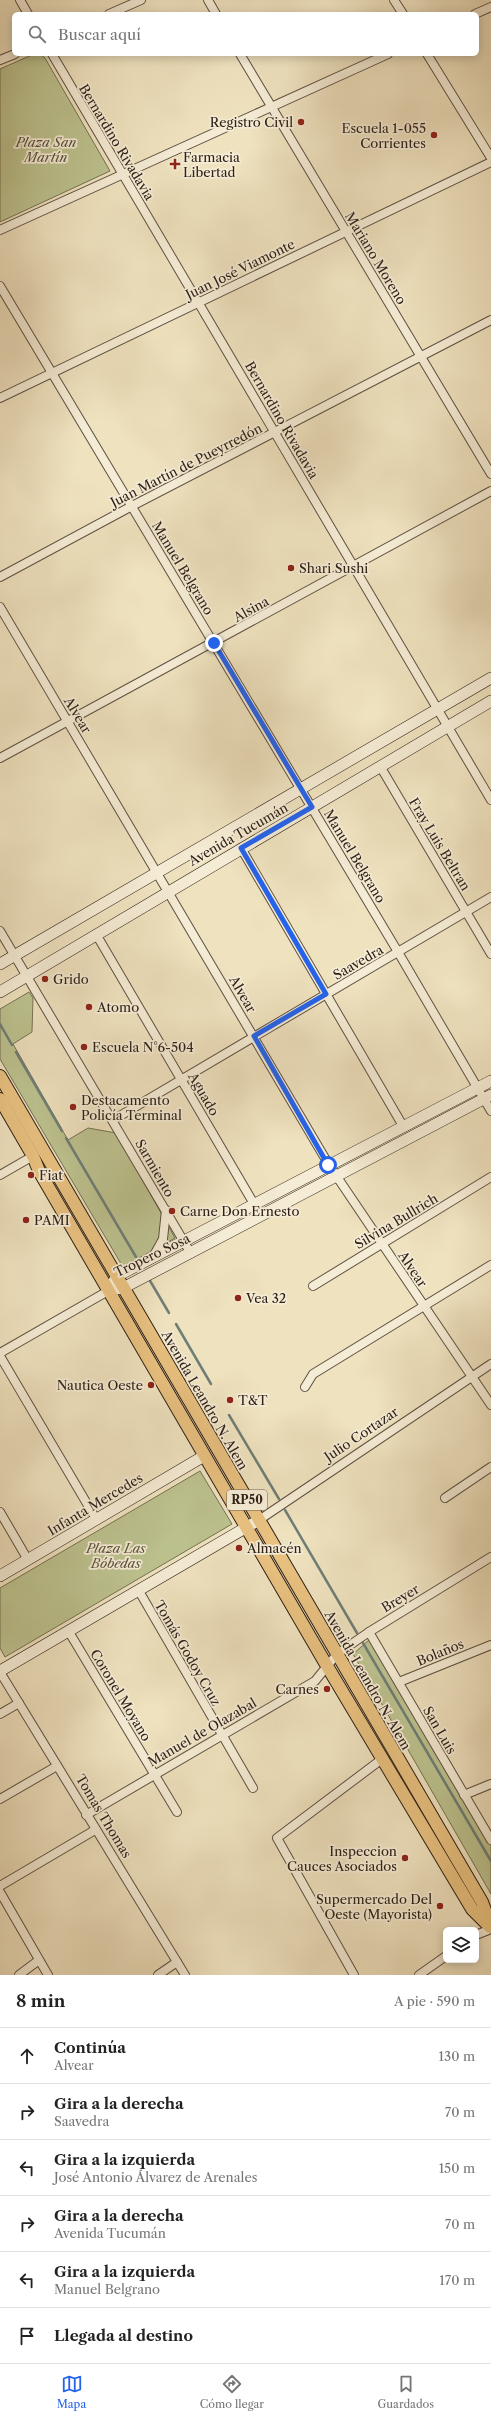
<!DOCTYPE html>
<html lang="es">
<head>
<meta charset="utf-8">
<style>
  body { margin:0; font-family:"Libre Caslon Text",serif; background:#f6f6f6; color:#222 }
  .controls { position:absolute; right:12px; bottom:12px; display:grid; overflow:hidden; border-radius:6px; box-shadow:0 2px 10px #0003 }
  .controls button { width:36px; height:36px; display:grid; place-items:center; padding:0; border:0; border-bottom:1px solid #e0e0e0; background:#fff; color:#222; font:20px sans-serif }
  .stop { position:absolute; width:12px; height:12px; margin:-9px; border:3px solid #2563eb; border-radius:50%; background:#fff }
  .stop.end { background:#2563eb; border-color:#fff; box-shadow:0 1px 4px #0008 }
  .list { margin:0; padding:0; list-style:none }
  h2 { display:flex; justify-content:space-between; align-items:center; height:52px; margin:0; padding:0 16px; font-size:17px }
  h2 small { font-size:13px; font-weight:400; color:#767676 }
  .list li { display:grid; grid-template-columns:26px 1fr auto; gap:12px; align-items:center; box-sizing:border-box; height:56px; padding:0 16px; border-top:1px solid #e0e0e0 }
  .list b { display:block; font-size:15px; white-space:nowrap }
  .list p { margin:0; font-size:13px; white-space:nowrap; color:#767676 }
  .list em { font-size:13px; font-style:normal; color:#767676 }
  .icon { flex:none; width:22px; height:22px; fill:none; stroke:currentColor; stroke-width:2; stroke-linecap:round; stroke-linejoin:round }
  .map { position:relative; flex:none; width:491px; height:1975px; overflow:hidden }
  .search { position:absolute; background:#fff; box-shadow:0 2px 10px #0003; left:12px; right:12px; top:12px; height:44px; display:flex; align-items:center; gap:10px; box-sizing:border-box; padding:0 14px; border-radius:6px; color:#767676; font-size:15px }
  .sheet { height:388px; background:#fff }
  nav { display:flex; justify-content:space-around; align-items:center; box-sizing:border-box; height:56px; border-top:1px solid #e0e0e0; background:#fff; font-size:11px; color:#767676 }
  nav a { display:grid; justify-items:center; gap:2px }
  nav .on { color:#2563eb }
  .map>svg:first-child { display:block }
</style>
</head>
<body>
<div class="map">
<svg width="491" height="1975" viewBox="0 0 491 1975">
  <rect width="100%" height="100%" fill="#efe2bf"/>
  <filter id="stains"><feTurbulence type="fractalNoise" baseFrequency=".005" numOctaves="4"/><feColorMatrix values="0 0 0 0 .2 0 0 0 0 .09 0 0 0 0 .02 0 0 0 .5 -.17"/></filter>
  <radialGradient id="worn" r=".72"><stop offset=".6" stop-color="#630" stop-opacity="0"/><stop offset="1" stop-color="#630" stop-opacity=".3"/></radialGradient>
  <!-- green -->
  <g fill="#bcc28f" stroke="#757154">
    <polygon points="34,54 40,54 45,58 110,171 0,222 0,69"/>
    <polygon points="29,992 33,998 32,1032 13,1044 68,1140 88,1128 116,1133 175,1238 123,1267 0,1059 0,1009"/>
    <polygon points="200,1471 232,1524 5,1657 0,1648 0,1588"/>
    <polygon points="369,1640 491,1845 491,1894 353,1654"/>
  </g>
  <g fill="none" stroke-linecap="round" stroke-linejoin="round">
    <!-- stream -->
    <g stroke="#6f7e77" stroke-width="2.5">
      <polyline points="0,1024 12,1045"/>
      <polyline points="16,1052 62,1131"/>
      <polyline points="66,1138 136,1257"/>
      <polyline points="149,1279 169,1313"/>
      <polyline points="176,1324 211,1384"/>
      <polyline points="229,1415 279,1499"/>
      <polyline points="285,1510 357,1633"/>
      <polyline points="363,1643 491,1861"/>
    </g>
    <defs>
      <g id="street">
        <polyline points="20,0 28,14"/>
        <polyline points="208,0 216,14"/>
        <polyline points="394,0 403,14"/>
        <polyline points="109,14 141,0"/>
        <polyline points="475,14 491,7"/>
        <polyline points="52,54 491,800"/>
        <polyline points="240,54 491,474"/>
        <polyline points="427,54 491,158"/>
        <polyline points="0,60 15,54"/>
        <polyline points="0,230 388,54"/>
        <polyline points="0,286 398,952 491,1111"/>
        <polyline points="0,398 491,162"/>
        <polyline points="0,577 132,506 491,320"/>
        <polyline points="0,607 329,1165 491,1405"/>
        <polyline points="0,758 491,491"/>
        <polyline points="380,766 491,954"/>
        <polyline points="241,848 403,1126"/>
        <polyline points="0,931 190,1252"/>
        <polyline points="96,934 254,1204"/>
        <polyline points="113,1120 491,897"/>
        <polyline points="0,1175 33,1156"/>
        <polyline points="153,1257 163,1239 166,1210"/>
        <polyline points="313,1286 491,1177"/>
        <polyline points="0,1353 108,1291"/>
        <polyline points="0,1356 96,1519"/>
        <polyline points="305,1387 313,1374 491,1265"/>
        <polyline points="445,1498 491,1467"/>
        <polyline points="0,1512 28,1560"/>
        <polyline points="259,1520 491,1364"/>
        <polyline points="139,1591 253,1788"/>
        <polyline points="69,1632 177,1812"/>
        <polyline points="369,1632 491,1840"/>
        <polyline points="0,1672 185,1975"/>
        <polyline points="399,1682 491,1645"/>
        <polyline points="0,1714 19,1703"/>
        <polyline points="464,1795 491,1784"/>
        <polyline points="0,1799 57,1766"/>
        <polyline points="86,1815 315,1681 337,1654 369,1632 491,1557"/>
        <polyline points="0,1886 95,1830"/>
        <polyline points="0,1892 48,1975"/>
        <polyline points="476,1935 491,1929"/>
        <polyline points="19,1975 39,1960"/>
        <polyline points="158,1975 177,1962"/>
        <polyline points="354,1975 277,1838 382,1759"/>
        <polyline points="419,1975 446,1956"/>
      </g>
      <g id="secondary">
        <polyline points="0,964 491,678"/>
        <polyline points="0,992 491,701"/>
        <polyline points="115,1289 123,1288 491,1095"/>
        <polyline points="108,1291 117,1276 491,1081"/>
        <polyline points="0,1576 204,1456"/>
        <polyline points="0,1671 259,1520"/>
      </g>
      <g id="primary">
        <polyline points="0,1076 482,1902 491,1926"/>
        <polyline points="0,1099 33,1156 39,1171 327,1666 472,1909 490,1927"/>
      </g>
    </defs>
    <!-- street casing -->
    <use href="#street" stroke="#5e5042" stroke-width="10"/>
    <!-- secondary casing -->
    <use href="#secondary" stroke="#2e2018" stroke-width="12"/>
    <!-- primary casing -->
    <use href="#primary" stroke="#2e2018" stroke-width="14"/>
    <!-- street -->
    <use href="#street" stroke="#f5ecd5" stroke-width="8"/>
    <!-- secondary -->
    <use href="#secondary" stroke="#f5ecd5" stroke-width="11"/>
    <!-- primary -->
    <use href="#primary" stroke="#e8c180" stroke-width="12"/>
  </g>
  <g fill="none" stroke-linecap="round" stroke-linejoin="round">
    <!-- route -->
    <polyline stroke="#2563eb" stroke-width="5" points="214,643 312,807 241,848 326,994 254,1036 328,1165"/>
  </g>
  <!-- markers -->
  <g fill="#8f2418" stroke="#f5ecd5" stroke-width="1.5">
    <circle cx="301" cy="122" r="4"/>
    <circle cx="434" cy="135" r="4"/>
    <path d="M173 158h4v4h4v4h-4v4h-4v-4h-4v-4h4z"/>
    <circle cx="291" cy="568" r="4"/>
    <circle cx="45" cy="979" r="4"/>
    <circle cx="89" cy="1007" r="4"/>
    <circle cx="84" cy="1047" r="4"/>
    <circle cx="73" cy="1107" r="4"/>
    <circle cx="31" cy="1175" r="4"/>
    <circle cx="172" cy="1211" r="4"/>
    <circle cx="26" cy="1220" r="4"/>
    <circle cx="238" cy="1298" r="4"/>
    <circle cx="151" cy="1385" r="4"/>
    <circle cx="230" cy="1400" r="4"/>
    <circle cx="239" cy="1548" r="4"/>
    <circle cx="327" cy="1689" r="4"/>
    <circle cx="405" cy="1858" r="4"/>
    <circle cx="440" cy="1906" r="4"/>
  </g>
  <g text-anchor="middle" stroke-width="3.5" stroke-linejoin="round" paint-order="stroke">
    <!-- shield labels -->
    <rect fill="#f5ecd5" stroke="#6a5d51" stroke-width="1" x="227" y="1490" width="40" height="20" rx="3"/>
    <g font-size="12" font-weight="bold" fill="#2e2018">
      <text x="247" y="1504">RP50</text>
    </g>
    <!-- poi labels -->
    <g font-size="13" fill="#2e2018" stroke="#f5ecd5" text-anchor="start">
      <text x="293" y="127" text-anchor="end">Registro Civil</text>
      <text x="426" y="133" text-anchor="end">Escuela 1-055<tspan x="426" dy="15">Corrientes</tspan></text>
      <text x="183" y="162">Farmacia<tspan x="183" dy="15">Libertad</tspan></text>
      <text x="299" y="573">Shari Sushi</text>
      <text x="53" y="984">Grido</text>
      <text x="97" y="1012">Atomo</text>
      <text x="92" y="1052">Escuela N°6-504</text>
      <text x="81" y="1105">Destacamento<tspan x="81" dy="15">Policía Terminal</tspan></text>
      <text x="39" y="1180">Fiat</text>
      <text x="180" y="1216">Carne Don Ernesto</text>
      <text x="34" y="1225">PAMI</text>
      <text x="246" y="1303">Vea 32</text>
      <text x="143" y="1390" text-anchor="end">Nautica Oeste</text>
      <text x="238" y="1405">T&amp;T</text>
      <text x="247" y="1553">Almacén</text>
      <text x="319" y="1694" text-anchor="end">Carnes</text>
      <text x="397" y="1856" text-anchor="end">Inspeccion<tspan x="397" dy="15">Cauces Asociados</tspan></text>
      <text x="432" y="1904" text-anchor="end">Supermercado Del<tspan x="432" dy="15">Oeste (Mayorista)</tspan></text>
    </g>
    <!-- park labels -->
    <g font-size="13" font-style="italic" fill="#59513c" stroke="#f5ecd5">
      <text x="46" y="147">Plaza San<tspan x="46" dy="15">Martín</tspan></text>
      <text x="116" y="1553">Plaza Las<tspan x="116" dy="15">Bóbedas</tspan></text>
    </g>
    <!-- street labels -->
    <g font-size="13" fill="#2e2018" stroke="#f5ecd5">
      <text transform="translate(117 142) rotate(59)" y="5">Bernardino Rivadavia</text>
      <text transform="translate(376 258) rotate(59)" y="5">Mariano Moreno</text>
      <text transform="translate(240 269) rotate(-26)" y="5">Juan José Viamonte</text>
      <text transform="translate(282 420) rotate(60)" y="5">Bernardino Rivadavia</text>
      <text transform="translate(186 465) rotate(-27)" y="5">Juan Martín de Pueyrredón</text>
      <text transform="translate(183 568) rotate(59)" y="5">Manuel Belgrano</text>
      <text transform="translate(251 609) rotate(-29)" y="5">Alsina</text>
      <text transform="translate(78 715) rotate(59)" y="5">Alvear</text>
      <text transform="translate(238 834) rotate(-30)" y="5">Avenida Tucumán</text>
      <text transform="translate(440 844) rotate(59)" y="5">Fray Luis Beltran</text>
      <text transform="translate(355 856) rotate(59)" y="5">Manuel Belgrano</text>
      <text transform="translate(358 962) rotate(-30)" y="5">Saavedra</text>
      <text transform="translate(243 994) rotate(60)" y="5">Alvear</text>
      <text transform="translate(204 1094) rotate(60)" y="5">Aguado</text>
      <text transform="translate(155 1168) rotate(60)" y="5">Sarmiento</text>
      <text transform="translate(396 1221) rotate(-31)" y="5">Silvina Bullrich</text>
      <text transform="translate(152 1255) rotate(-26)" y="5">Tropero Sosa</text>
      <text transform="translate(413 1269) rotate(56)" y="5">Alvear</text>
      <text transform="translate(205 1400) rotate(60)" y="5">Avenida Leandro N. Alem</text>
      <text transform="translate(361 1434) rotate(-34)" y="5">Julio Cortazar</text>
      <text transform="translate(95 1504) rotate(-31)" y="5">Infanta Mercedes</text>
      <text transform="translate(400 1598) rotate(-31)" y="5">Breyer</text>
      <text transform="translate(440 1652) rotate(-22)" y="5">Bolaños</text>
      <text transform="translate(188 1653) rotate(60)" y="5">Tomás Godoy Cruz</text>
      <text transform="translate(368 1680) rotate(60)" y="5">Avenida Leandro N. Alem</text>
      <text transform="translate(121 1695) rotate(59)" y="5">Coronel Moyano</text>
      <text transform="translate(440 1730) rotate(60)" y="5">San Luis</text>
      <text transform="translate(202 1732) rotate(-30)" y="5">Manuel de Olazabal</text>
      <text transform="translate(104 1816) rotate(59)" y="5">Tomas Thomas</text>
    </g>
  </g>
  <rect width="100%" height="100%" filter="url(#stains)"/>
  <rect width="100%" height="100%" fill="url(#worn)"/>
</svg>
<div class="controls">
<button><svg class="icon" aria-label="layers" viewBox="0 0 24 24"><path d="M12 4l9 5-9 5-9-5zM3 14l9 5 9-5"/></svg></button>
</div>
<div class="stop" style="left:328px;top:1165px"></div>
<div class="stop end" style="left:214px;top:643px"></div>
<div class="search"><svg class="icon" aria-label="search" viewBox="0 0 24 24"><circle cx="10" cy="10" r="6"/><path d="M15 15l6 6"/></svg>Buscar aquí</div>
</div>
<section class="sheet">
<h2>8 min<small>A pie · 590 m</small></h2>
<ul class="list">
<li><svg class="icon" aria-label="ahead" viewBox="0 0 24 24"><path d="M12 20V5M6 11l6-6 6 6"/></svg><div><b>Continúa</b><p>Alvear</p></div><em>130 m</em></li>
<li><svg class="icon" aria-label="right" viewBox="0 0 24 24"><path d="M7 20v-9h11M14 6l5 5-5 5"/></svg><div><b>Gira a la derecha</b><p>Saavedra</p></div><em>70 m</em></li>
<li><svg class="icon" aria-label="left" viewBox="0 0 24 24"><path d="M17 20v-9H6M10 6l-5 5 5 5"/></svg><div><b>Gira a la izquierda</b><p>José Antonio Álvarez de Arenales</p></div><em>150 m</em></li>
<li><svg class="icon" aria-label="right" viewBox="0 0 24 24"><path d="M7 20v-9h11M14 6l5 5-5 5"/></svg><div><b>Gira a la derecha</b><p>Avenida Tucumán</p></div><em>70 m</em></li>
<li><svg class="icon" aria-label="left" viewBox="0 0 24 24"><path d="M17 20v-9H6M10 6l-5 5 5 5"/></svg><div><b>Gira a la izquierda</b><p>Manuel Belgrano</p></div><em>170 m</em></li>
<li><svg class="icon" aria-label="arrive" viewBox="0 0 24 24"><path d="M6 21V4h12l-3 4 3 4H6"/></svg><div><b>Llegada al destino</b></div></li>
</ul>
</section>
<nav>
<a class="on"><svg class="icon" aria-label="map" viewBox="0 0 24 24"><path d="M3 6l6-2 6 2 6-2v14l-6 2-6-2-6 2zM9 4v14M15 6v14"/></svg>Mapa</a>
<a><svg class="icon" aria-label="directions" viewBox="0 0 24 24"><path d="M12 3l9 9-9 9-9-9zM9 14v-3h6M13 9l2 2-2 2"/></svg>Cómo llegar</a>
<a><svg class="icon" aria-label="saved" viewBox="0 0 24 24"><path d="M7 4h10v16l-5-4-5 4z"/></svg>Guardados</a>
</nav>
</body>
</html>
